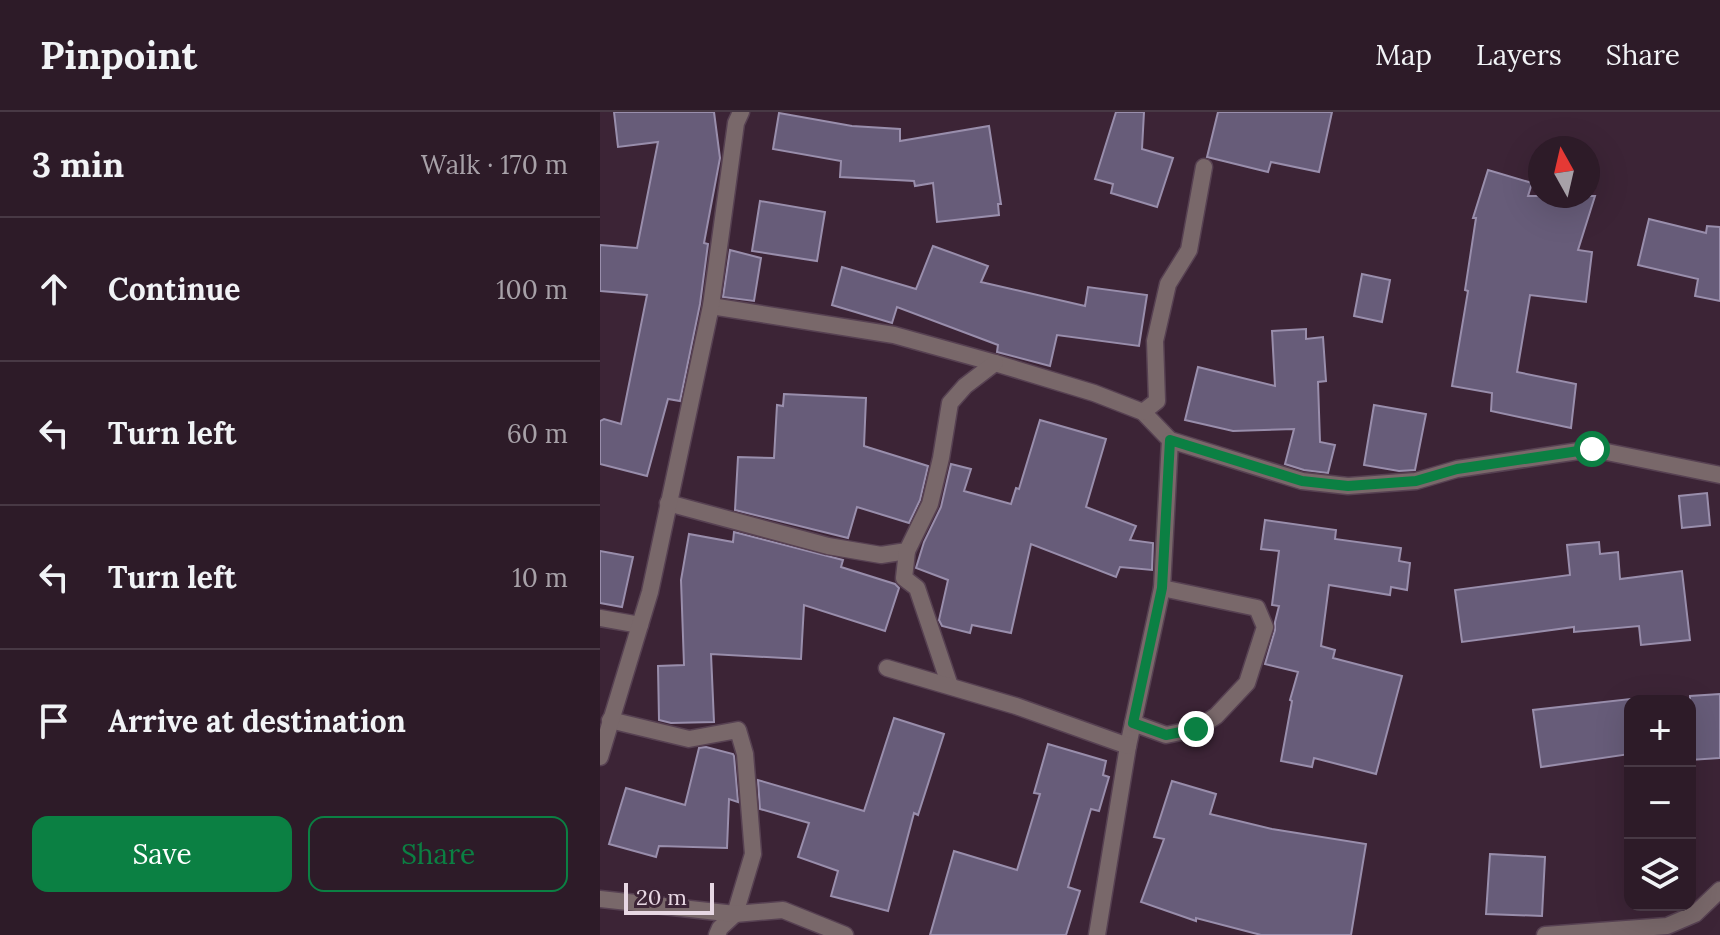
<!DOCTYPE html>
<html lang="en">
<head>
<meta charset="utf-8">
<style>
  body { margin:0; font-family:Lora,serif; background:#352430; color:#f1f3f6 }
  .controls { position:absolute; right:24px; bottom:24px; display:grid; overflow:hidden; border-radius:16px; box-shadow:0 8px 32px #0002 }
  .controls button { width:72px; height:72px; display:grid; place-items:center; padding:0; border:0; border-bottom:2px solid #483945; background:#2d1b28; color:#f1f3f6; font:40px sans-serif }
  .compass { position:absolute; left:928px; top:24px; width:72px; height:72px; border-radius:50%; background:#2d1b28; box-shadow:0 8px 32px #0002; rotate:352deg }
  .scale { position:absolute; left:24px; bottom:20px; width:90px; box-sizing:border-box; padding-left:8px; border:4px solid #e7d7e3; border-top:0; font-size:22px; line-height:28px; white-space:nowrap; color:#e7d7e3; -webkit-text-stroke:6px #3c2436; paint-order:stroke }
  .stop { position:absolute; width:24px; height:24px; margin:-18px; border:6px solid #0b8043; border-radius:50%; background:#fff }
  .stop.end { background:#0b8043; border-color:#fff; box-shadow:0 2px 8px #0008 }
  .list { margin:0; padding:0; list-style:none }
  h2 { display:flex; justify-content:space-between; align-items:center; height:104px; margin:0; padding:0 32px; font-size:34px }
  h2 small { font-size:26px; font-weight:400; color:#a7a1a8 }
  .list li { display:grid; grid-template-columns:52px 1fr auto; gap:24px; align-items:center; box-sizing:border-box; height:144px; padding:0 32px; border-top:2px solid #483945 }
  .list b { display:block; font-size:30px; white-space:nowrap }
  .list em { font-size:26px; font-style:normal; color:#a7a1a8 }
  .actions { display:flex; gap:16px; padding:24px 32px }
  .actions a { flex:1; padding:18px 0; border:2px solid #0b8043; border-radius:16px; text-align:center; font-size:28px; color:#0b8043 }
  .actions .main { background:#0b8043; color:#fff }
  .icon { flex:none; width:44px; height:44px; fill:none; stroke:currentColor; stroke-width:2; stroke-linecap:round; stroke-linejoin:round }
  .map { position:relative; flex:none; width:1120px; height:823px; overflow:hidden }
  header { display:flex; align-items:center; gap:48px; box-sizing:border-box; height:112px; padding:0 40px; background:#2d1b28; border-bottom:2px solid #483945 }
  header strong { font-size:38px }
  nav { display:flex; gap:44px; margin-inline-start:auto; font-size:28px }
  main { display:flex }
  aside { flex:1; background:#2d1b28 }
  .map>svg:first-child { display:block }
</style>
</head>
<body>
<header>
<strong>Pinpoint</strong>
<nav><a>Map</a><a>Layers</a><a>Share</a></nav>
</header>
<main>
<aside>
<h2>3 min<small>Walk · 170 m</small></h2>
<ul class="list">
<li><svg class="icon" aria-label="ahead" viewBox="0 0 24 24"><path d="M12 20V5M6 11l6-6 6 6"/></svg><div><b>Continue</b></div><em>100 m</em></li>
<li><svg class="icon" aria-label="left" viewBox="0 0 24 24"><path d="M17 20v-9H6M10 6l-5 5 5 5"/></svg><div><b>Turn left</b></div><em>60 m</em></li>
<li><svg class="icon" aria-label="left" viewBox="0 0 24 24"><path d="M17 20v-9H6M10 6l-5 5 5 5"/></svg><div><b>Turn left</b></div><em>10 m</em></li>
<li><svg class="icon" aria-label="arrive" viewBox="0 0 24 24"><path d="M6 21V4h12l-3 4 3 4H6"/></svg><div><b>Arrive at destination</b></div></li>
</ul>
<div class="actions"><a class="main">Save</a><a>Share</a></div>
</aside>
<div class="map">
<svg width="1120" height="823" viewBox="0 0 1120 823">
  <rect width="100%" height="100%" fill="#3c2436"/>
  <!-- building -->
  <g fill="#675c79" stroke="#998eac" stroke-width="2">
    <polygon points="14,0 114,0 120,46 104,131 108,132 100,192 80,289 68,287 47,364 0,352 0,309 4,307 21,312 47,183 0,179 0,133 37,136 58,30 18,35"/>
    <polygon points="516,0 544,0 542,37 573,46 557,95 511,81 513,72 495,67"/>
    <polygon points="618,0 732,0 719,60 671,50 668,60 607,45"/>
    <polygon points="179,1 252,14 300,17 300,29 389,14 401,92 398,92 399,103 337,110 333,71 315,74 314,69 240,65 241,49 173,37"/>
    <polygon points="888,58 932,71 928,84 995,84 978,138 992,140 986,190 930,183 917,260 976,272 971,316 891,299 892,281 852,274 868,179 865,178 876,106 873,106"/>
    <polygon points="160,89 225,100 217,149 152,139"/>
    <polygon points="1049,107 1106,121 1107,114 1120,115 1120,189 1095,184 1098,167 1038,153"/>
    <polygon points="333,134 388,154 381,170 485,194 488,175 547,183 539,234 457,223 450,254 397,240 398,233 297,195 292,211 232,193 242,155 316,177"/>
    <polygon points="130,138 161,146 154,189 123,185"/>
    <polygon points="762,162 790,168 782,210 754,204"/>
    <polygon points="706,217 706,227 723,225 726,269 718,270 720,330 735,333 728,361 704,358 685,352 694,317 633,319 585,308 598,255 675,274 672,219"/>
    <polygon points="184,282 266,286 264,334 328,354 320,388 309,411 257,395 248,426 135,398 138,345 174,346 177,293 183,294"/>
    <polygon points="774,293 826,302 815,358 799,359 764,353"/>
    <polygon points="440,308 506,327 486,395 536,414 530,428 553,431 552,458 520,455 516,465 431,432 411,521 372,513 370,521 342,514 339,508 348,468 316,456 324,430 341,395 351,352 371,357 364,379 411,392 416,376 419,377"/>
    <polygon points="1107,381 1110,413 1082,416 1079,384"/>
    <polygon points="665,408 736,418 735,427 801,436 799,449 810,451 807,478 791,475 790,483 729,473 721,534 735,538 733,546 802,564 776,662 714,646 712,655 681,649 692,589 690,588 698,560 665,552 675,518 675,510 679,494 672,493 679,439 661,437"/>
    <polygon points="134,420 243,448 241,455 295,472 299,476 285,519 204,493 201,547 111,542 114,610 71,611 59,608 58,554 84,553 81,468 89,422 133,430"/>
    <polygon points="999,430 1000,442 1018,440 1020,467 1082,459 1090,528 1041,533 1039,514 974,520 974,515 862,530 855,478 970,463 967,433"/>
    <polygon points="0,439 33,445 22,495 0,491"/>
    <polygon points="1120,582 1120,646 1090,648 1090,584"/>
    <polygon points="1030,587 1030,642 941,655 933,598"/>
    <polygon points="294,606 344,622 318,703 314,701 288,799 231,784 238,759 198,745 209,711 160,697 158,668 264,699"/>
    <polygon points="448,632 506,649 503,663 509,665 499,699 491,697 468,775 480,779 466,823 330,823 354,739 417,758 440,682 434,681"/>
    <polygon points="106,635 133,642 134,644 138,690 129,687 127,736 59,734 56,745 9,732 26,676 85,693 99,636"/>
    <polygon points="572,669 616,682 610,702 672,717 766,732 751,823 661,823 596,806 596,809 541,790 564,727 554,725"/>
    <polygon points="890,742 945,745 942,804 886,802"/>
  </g>
  <g fill="none" stroke-linecap="round" stroke-linejoin="round">
    <defs>
      <g id="street">
        <polyline points="111,194 294,223 395,251 494,281 543,300 570,328 562,476 528,634 497,823"/>
        <polyline points="543,300 557,289 555,229 568,172 589,138 604,55"/>
        <polyline points="570,328 702,369 748,374 816,369 857,357 992,337 1120,363"/>
        <polyline points="68,391 228,434 281,443 307,439 330,392 341,346 350,291 365,274 395,251"/>
        <polyline points="307,439 304,466 317,476 350,574"/>
        <polyline points="0,506 40,513"/>
        <polyline points="287,556 416,594 528,634"/>
        <polyline points="10,608 89,627 138,618 145,642 153,742 135,802 120,816 117,823"/>
        <polyline points="533,611 566,623 596,617 616,604 647,571 665,515 657,496 562,476"/>
        <polyline points="0,645 50,480 111,194 136,11 141,0"/>
        <polyline points="0,787 135,802 183,798 245,823"/>
        <polyline points="945,823 1067,814 1095,802 1120,778"/>
      </g>
    </defs>
    <!-- street casing -->
    <use href="#street" stroke="#574152" stroke-width="19"/>
    <!-- street -->
    <use href="#street" stroke="#79686a" stroke-width="16"/>
  </g>
  <g fill="none" stroke-linecap="round" stroke-linejoin="round">
    <!-- route -->
    <polyline stroke="#0b8043" stroke-width="10" points="596,617 566,623 533,611 562,476 570,328 702,369 748,374 816,369 857,357 992,337"/>
  </g>
</svg>
<div class="controls">
<button>+</button>
<button>−</button>
<button><svg class="icon" aria-label="layers" viewBox="0 0 24 24"><path d="M12 4l9 5-9 5-9-5zM3 14l9 5 9-5"/></svg></button>
</div>
<svg class="compass" viewBox="-18 -18 36 36"><path d="M0-13l5 13h-10z" fill="#e53935"/><path d="M0 13l5-13h-10z" fill="#a7a1a8"/></svg>
<div class="scale">20 m</div>
<div class="stop" style="left:992px;top:337px"></div>
<div class="stop end" style="left:596px;top:617px"></div>
</div>
</main>
</body>
</html>
